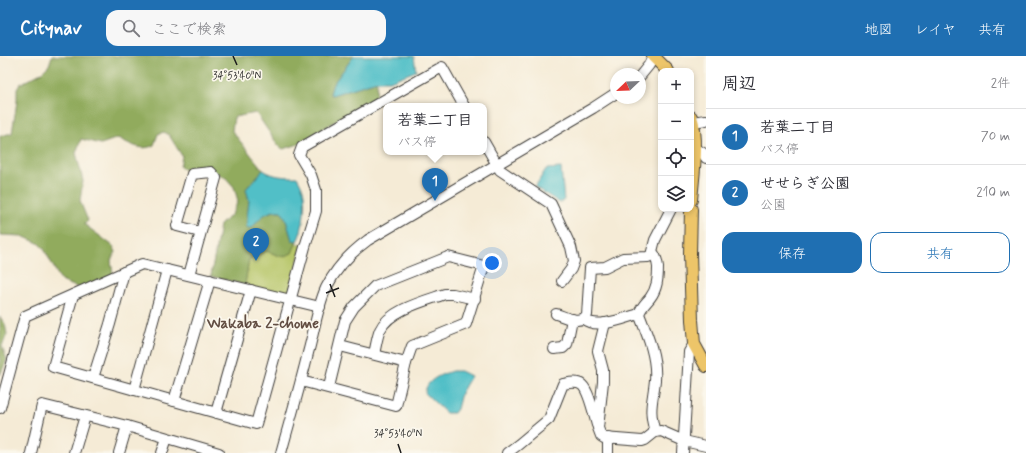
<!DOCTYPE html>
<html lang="ja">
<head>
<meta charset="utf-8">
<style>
  body { margin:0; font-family:Mynerve,"Klee One",sans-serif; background:#f7f7f7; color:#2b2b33 }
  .controls { position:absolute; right:12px; top:12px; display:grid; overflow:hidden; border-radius:8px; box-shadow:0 2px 6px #0003 }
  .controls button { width:36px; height:36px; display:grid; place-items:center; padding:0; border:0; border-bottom:1px solid #e1e1e2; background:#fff; color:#2b2b33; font:20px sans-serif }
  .compass { position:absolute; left:610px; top:12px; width:36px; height:36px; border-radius:50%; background:#fff; box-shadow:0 2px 6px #0003; rotate:247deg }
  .you { position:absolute; left:492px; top:207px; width:14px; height:14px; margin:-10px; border:3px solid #fff; border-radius:50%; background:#1a73e8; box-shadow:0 0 0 6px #1a73e833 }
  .badge { display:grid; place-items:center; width:26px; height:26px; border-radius:50%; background:#1f6fb2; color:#fff; font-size:13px; font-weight:700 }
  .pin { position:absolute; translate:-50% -33px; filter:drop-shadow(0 1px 2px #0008) }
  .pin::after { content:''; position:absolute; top:21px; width:14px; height:12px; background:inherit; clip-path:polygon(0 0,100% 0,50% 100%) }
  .popup { position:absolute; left:383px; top:47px; width:104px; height:52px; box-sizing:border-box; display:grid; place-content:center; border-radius:8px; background:#fff; filter:drop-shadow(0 1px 3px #0005); font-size:13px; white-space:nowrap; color:#7c7c81 }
  .popup b { font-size:15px; color:#2b2b33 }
  .popup::after { content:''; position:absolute; left:50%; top:100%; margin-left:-8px; border:8px solid transparent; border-top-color:#fff }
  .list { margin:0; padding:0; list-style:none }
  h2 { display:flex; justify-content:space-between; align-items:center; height:52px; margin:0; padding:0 16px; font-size:17px }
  h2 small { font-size:13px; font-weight:400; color:#7c7c81 }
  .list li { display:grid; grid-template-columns:26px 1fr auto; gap:12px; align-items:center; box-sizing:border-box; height:56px; padding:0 16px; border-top:1px solid #e1e1e2 }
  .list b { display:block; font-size:15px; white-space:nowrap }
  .list p { margin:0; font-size:13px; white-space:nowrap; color:#7c7c81 }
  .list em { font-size:13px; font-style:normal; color:#7c7c81 }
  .actions { display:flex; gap:8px; padding:12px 16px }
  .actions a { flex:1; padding:9px 0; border:1px solid #1f6fb2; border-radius:12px; text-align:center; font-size:14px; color:#1f6fb2 }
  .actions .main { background:#1f6fb2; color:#fff }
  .icon { flex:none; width:22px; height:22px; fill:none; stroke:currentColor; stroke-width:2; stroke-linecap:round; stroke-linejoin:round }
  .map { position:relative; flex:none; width:706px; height:397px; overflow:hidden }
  header { display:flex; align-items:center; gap:24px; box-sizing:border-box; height:56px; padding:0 20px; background:#1f6fb2; color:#fff }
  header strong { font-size:19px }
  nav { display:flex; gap:22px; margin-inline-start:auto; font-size:14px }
  .search { width:280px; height:36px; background:#f7f7f7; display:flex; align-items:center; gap:10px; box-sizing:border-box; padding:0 14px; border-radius:12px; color:#7c7c81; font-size:15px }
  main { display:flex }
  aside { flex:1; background:#fff }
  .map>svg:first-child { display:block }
</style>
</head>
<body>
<header>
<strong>Citynav</strong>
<div class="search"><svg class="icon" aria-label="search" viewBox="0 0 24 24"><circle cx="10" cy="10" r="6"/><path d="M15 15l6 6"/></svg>ここで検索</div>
<nav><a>地図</a><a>レイヤ</a><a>共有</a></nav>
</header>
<main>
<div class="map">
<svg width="706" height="397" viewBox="0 0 706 397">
  <rect width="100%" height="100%" fill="#fbf7ec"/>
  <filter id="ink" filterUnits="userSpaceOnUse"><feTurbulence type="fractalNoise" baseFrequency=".025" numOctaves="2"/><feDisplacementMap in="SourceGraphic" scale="8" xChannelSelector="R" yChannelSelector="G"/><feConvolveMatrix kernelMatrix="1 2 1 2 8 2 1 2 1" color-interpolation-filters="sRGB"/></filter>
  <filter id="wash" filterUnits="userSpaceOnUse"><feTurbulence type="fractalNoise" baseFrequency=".012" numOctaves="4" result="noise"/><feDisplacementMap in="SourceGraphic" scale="16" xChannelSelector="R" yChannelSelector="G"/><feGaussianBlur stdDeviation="0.9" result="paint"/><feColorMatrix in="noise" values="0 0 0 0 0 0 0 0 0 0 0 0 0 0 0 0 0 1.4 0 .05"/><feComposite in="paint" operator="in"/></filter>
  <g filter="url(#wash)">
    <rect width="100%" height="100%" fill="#f5ebd6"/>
    <!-- green -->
    <polygon fill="#b7c669" stroke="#6a7142" points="220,173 302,189 289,238 283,240 211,220"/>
    <!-- forest -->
    <g fill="#91ab5d" stroke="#56643c">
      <path d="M52 0H354L333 28 330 38 332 39 377 25 376 41 296 89 283 93 278 89 256 57 234 61 232 75 263 114 246 133 249 144 248 156 252 172C259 162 267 153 281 155L285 161 292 184 297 185 292 197 283 201 266 195 249 203 245 229 211 220 220 169 232 158 238 145 234 131 226 122 209 113 203 111 188 116 180 111 182 100 169 79 164 76 158 78 154 89C142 96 130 88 118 82L101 88 81 83 76 97 83 125 80 145 88 165 84 168 113 190 116 196 111 204 113 219 79 232 61 225 44 193 38 187 22 180 0 179V80L12 77 17 45V33L20 28 41 17 49 9Z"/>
      <polygon points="0,261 5,268 7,278 2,290 7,304 0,319"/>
    </g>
    <!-- water -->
    <g fill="#51bfc7" stroke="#366e72">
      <polygon points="354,0 414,0 416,15 390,25 377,25 332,39 330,38 333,28"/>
      <polygon points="561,112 564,144 560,147 535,131 546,113"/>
      <path d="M263 114C274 121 285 121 297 121 300 126 303 132 304 138 306 149 303 176 297 185L292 184 285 161 281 155C268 153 259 162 252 172H249L246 171 249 144 246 133Z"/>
      <path d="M452 315H461L471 320 461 337 457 353 454 357H446L425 337C426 324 440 319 452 315Z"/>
    </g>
  </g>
  <g filter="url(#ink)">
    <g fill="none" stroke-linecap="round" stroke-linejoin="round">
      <defs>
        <g id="minor">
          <polyline points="640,20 649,9 653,0"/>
          <polyline points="693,66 706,64"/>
          <polyline points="484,86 500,114 551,148 571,191 574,205 571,213 562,225"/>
          <polyline points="695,92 703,97 706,102"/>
          <path d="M653 197C657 201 657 206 658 211 658 223 657 233 650 242 646 247 641 251 639 258 647 278 657 301 655 324 653 346 648 352 655 376"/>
          <polyline points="189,219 216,122 211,116 192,118 177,170 200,176"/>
          <polyline points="73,239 53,311 256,368 305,191 316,155 316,134 311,119 299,99 302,91 442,11 464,50"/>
          <path d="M556 258C566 261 580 269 587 259L590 212 605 211 623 202 648 201 651 199 655 184 671 153"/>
          <path d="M584 263C596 274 625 262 639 258"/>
          <polyline points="605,267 598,295 603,314 603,326 598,372 601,380 604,382 642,385 645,384 655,376 661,375 684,385 706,390"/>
          <polyline points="340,290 406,307"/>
          <polyline points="554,293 563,292 567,288 572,263"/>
          <path d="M374 298C376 290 377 281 380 274 389 254 425 245 445 238H453L475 243"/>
          <polyline points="93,322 110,268 124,216"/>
          <polyline points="301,325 396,350 406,307 412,290 466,268 484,210 448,201 375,230 354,251 345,265 329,331"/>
          <polyline points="134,334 167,214"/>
          <polyline points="174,345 210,224"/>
          <polyline points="0,352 25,260 142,208 320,251"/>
          <polyline points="216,357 251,234"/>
          <polyline points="127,370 219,397"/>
          <polyline points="608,382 608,397"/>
          <polyline points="31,397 42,349 127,370 119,397"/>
          <polyline points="74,397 85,360"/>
          <polyline points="162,397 167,382"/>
          <path d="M281 397C290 364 300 330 308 297 314 276 317 252 326 232 336 212 350 197 368 184L593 52 616 37"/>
          <path d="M507 397 519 388 549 363 563 328C569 327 577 325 582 329 589 335 594 359 597 369"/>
          <polyline points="683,397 689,296 694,288"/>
        </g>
        <g id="major">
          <polyline points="653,0 668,15"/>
          <path d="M691 61C699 83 693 120 691 144"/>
          <polyline points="691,153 690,198 692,264 694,288 706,310"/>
        </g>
      </defs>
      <!-- minor casing -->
      <use href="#minor" stroke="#3d3b38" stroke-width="12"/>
      <!-- major casing -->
      <use href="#major" stroke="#3d3b38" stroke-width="14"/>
      <!-- minor -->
      <use href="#minor" stroke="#fff" stroke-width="10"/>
      <!-- major -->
      <use href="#major" stroke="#edc569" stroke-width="12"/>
    </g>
  </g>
  <!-- ticks -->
  <path fill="none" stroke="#1c1c1c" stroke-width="1.5" d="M233 0 237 9M330 228 335 241M326 237 339 232M398 388 401 397"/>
  <g text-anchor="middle" stroke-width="3.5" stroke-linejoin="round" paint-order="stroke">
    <!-- neighbourhood labels -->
    <g font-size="15" font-weight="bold" fill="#624e43" stroke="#fbf7ec">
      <text x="263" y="272">Wakaba 2-chome</text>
    </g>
  </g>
  <g font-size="10" text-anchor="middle" fill="#1c1c1c" stroke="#fbf7ec" stroke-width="3.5" stroke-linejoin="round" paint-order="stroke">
    <text x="237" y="23">34°53'40"N</text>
    <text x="398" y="381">34°53'40"N</text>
  </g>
</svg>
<div class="controls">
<button>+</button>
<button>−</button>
<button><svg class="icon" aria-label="locate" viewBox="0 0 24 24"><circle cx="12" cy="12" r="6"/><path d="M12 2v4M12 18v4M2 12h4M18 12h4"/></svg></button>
<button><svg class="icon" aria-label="layers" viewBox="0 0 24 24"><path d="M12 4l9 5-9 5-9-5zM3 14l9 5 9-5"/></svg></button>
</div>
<svg class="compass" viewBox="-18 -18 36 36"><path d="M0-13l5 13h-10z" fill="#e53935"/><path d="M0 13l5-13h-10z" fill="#7c7c81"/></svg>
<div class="you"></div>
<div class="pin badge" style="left:435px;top:145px">1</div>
<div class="popup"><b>若葉二丁目</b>バス停</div>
<div class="pin badge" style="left:256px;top:205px">2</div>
</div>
<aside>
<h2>周辺<small>2件</small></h2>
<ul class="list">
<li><span class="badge">1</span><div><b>若葉二丁目</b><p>バス停</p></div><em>70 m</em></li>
<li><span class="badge">2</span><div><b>せせらぎ公園</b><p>公園</p></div><em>210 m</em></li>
</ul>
<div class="actions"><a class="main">保存</a><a>共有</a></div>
</aside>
</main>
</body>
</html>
